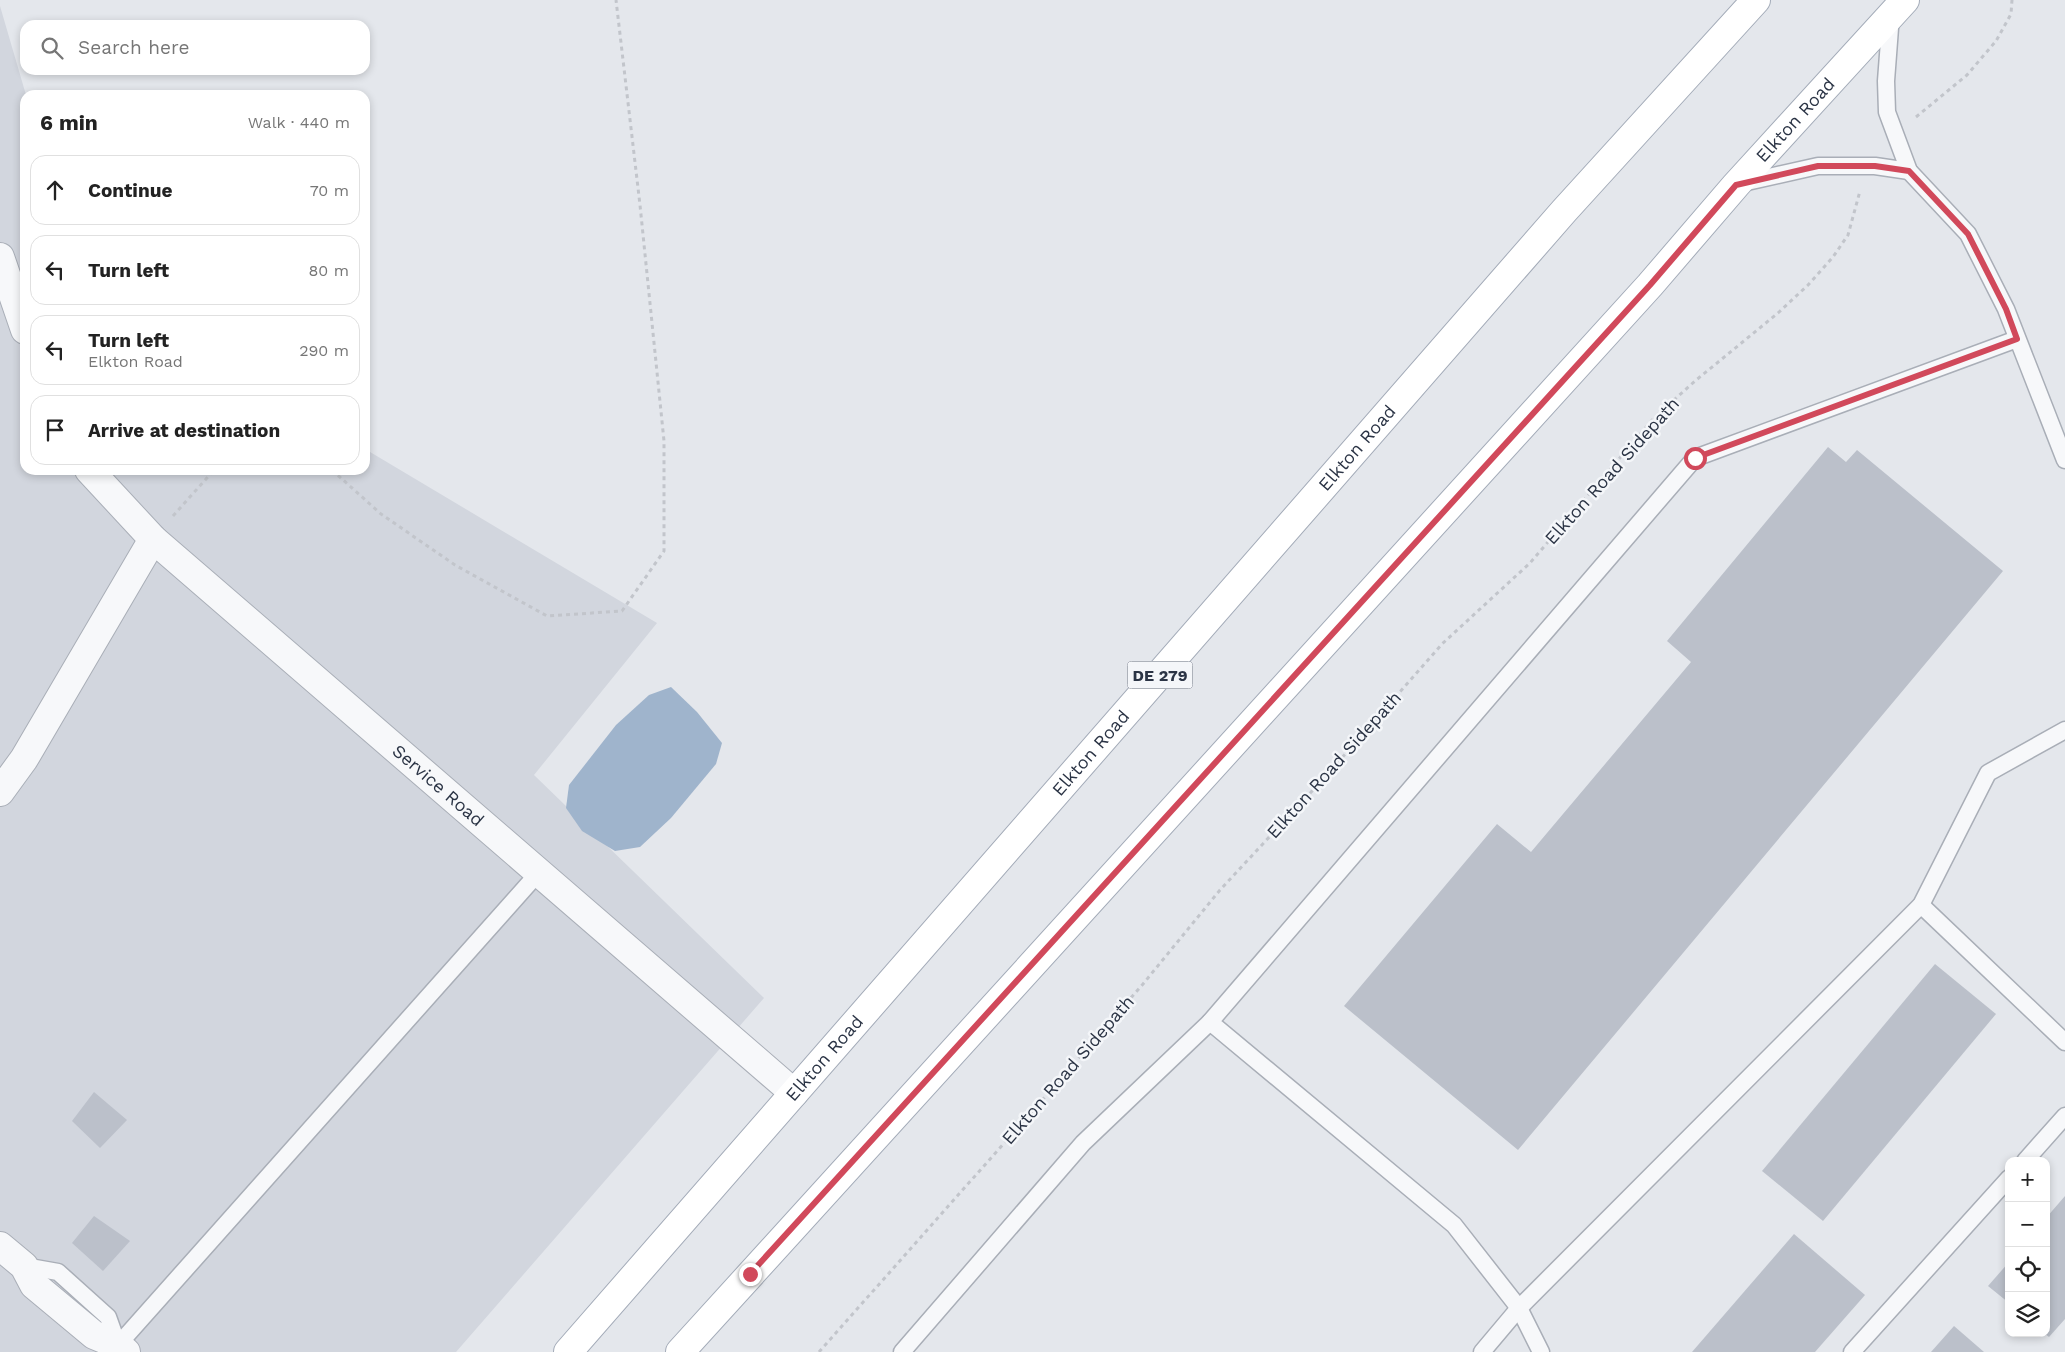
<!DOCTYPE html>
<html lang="en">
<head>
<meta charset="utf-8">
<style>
  body { margin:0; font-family:"Work Sans",sans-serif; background:#f6f6f6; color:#222 }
  .controls { position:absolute; right:15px; bottom:15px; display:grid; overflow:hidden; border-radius:10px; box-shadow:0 2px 8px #0003 }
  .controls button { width:45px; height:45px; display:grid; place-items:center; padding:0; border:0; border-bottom:1px solid #e0e0e0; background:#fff; color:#222; font:25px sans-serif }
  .stop { position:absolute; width:15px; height:15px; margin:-11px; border:4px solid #d1495b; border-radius:50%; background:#fff }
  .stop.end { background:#d1495b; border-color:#fff; box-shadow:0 1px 5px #0008 }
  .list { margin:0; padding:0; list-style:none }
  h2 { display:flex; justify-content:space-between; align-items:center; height:65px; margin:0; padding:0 20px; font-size:21px }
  h2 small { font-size:16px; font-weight:400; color:#767676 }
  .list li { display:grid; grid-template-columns:32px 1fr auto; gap:15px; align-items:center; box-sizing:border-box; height:70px; margin:0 10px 10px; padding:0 10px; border:1px solid #e0e0e0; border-radius:15px }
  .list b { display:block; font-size:19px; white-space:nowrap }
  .list p { margin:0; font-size:16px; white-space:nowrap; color:#767676 }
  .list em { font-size:16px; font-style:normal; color:#767676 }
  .icon { flex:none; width:28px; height:28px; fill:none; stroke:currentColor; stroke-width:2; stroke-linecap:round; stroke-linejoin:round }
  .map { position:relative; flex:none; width:2065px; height:1352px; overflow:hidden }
  .search { position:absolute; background:#fff; box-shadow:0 2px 8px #0003; left:20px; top:20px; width:350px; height:55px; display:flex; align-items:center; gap:12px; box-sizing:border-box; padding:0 18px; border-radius:15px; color:#767676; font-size:19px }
  .panel { position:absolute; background:#fff; box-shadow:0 2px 8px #0003; left:20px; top:90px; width:350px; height:385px; border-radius:15px }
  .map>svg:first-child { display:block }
</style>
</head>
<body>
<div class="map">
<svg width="2065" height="1352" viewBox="0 0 2065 1352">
  <rect width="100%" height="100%" fill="#e4e7ec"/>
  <!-- built -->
  <polygon fill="#d2d6de" points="0,6 26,95 25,95 25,470 365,470 365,449 657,623 534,775 764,998 456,1352 0,1352"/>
  <!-- water -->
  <polygon fill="#9fb4cc" points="671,687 697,712 722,743 716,764 671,818 640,847 615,851 582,831 566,808 569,785 616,725 649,695"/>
  <!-- building -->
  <g fill="#bbc0ca">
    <polygon points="1828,447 1846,462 1857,450 2003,571 1518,1150 1344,1006 1497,824 1531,852 1691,662 1667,641"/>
    <polygon points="1935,964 1996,1014 1823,1221 1762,1171"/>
    <polygon points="94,1092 127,1120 100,1148 72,1121"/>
    <polygon points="2065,1196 2065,1319 2049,1337 2044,1333 2046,1333 2046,1218"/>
    <polygon points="94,1216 130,1241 103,1271 72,1243"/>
    <polygon points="1794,1234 1865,1295 1815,1352 1692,1352"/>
    <polygon points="2009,1262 2009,1303 1988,1286"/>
    <polygon points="1954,1326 1984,1352 1931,1352"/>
  </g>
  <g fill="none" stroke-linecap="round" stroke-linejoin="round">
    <defs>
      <g id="service">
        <polyline points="1891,15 1886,81 1887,112 1909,171 1968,234 2006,309 2065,460"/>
        <polyline points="1738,184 1818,166 1875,166 1909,171"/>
        <polyline points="1921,905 2065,1042"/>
        <polyline points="2025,1161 2065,1116"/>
        <polyline points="24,1266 58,1272 108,1317 118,1345 540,871"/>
        <polyline points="902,1352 1083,1143 1210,1022"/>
        <polyline points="1482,1352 1519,1308 1921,905 1988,773 2065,730"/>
        <polyline points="1541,1352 1519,1308 1454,1225 1210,1022 1695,458 2017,339"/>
        <polyline points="1852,1352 2009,1178"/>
      </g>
      <g id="minor">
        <polyline points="0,257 25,330"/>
        <path id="s1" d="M89 470 153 539 794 1093"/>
        <polyline points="0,792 24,759 153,539"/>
        <polyline points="0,1246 24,1266 34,1285 94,1335 118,1345 126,1352"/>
      </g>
      <g id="primary">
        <path id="s2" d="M568 1352 1564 211 1756 0"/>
        <path id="s3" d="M680 1352 1650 285 1736 185 1905 0"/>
      </g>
    </defs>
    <!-- service casing -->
    <use href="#service" stroke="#a9aeb7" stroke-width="19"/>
    <!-- minor casing -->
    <use href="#minor" stroke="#a9aeb7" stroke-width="30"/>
    <!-- primary casing -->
    <use href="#primary" stroke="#a3abb8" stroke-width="30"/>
    <!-- path -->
    <g stroke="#c2c5cb" stroke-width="3" stroke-dasharray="4 4" stroke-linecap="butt">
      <polyline points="1916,117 1967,75 1996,41 2011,14 2012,0"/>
      <polyline points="332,470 381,514 455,565 547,616 622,611 664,551 664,441 640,205 616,0"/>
      <polyline points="173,516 214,470"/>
      <polyline points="819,1352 1045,1097 1143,984 1220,890 1326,776 1442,644 1530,563 1654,418 1695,381 1778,313 1808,285 1833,257 1848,235 1860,191"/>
    </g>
    <!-- service -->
    <use href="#service" stroke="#f7f8fa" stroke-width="16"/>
    <!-- minor -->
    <use href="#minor" stroke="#f7f8fa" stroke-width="28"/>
    <!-- primary -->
    <use href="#primary" stroke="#fff" stroke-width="28"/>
  </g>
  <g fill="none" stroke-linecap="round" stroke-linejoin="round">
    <!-- route -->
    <polyline stroke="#d1495b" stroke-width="6" points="750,1274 1650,285 1736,185 1818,166 1875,166 1909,171 1968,234 2006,309 2017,339 1695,458"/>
  </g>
  <g text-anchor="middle" stroke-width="5" stroke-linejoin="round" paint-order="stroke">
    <!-- shield labels -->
    <rect fill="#f4f6f9" stroke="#676e7b" stroke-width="1" x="1127.5" y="661.5" width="65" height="27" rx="4"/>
    <g font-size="16" font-weight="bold" fill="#2b3445">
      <text x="1160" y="681">DE 279</text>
    </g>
    <!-- street labels -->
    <g font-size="18" fill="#2b3445" stroke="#f4f6f9">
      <text dy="6" stroke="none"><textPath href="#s3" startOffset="1662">Elkton Road</textPath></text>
      <text dy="6" stroke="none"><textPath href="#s2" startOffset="1200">Elkton Road</textPath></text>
      <text transform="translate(1612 471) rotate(-48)" y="6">Elkton Road Sidepath</text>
      <text dy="6" stroke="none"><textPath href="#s2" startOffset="795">Elkton Road</textPath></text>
      <text transform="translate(1334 765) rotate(-48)" y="6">Elkton Road Sidepath</text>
      <text dy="6" stroke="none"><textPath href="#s1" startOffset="471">Service Road</textPath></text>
      <text dy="6" stroke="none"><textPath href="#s2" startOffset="390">Elkton Road</textPath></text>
      <text transform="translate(1068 1070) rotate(-49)" y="6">Elkton Road Sidepath</text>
    </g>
  </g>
</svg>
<div class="controls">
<button>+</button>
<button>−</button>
<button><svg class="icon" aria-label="locate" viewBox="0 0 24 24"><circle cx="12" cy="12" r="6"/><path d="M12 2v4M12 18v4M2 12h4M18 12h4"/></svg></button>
<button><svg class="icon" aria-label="layers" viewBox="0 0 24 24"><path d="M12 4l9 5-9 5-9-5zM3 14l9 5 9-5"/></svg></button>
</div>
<div class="stop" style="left:1695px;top:458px"></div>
<div class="stop end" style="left:750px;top:1274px"></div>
<div class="search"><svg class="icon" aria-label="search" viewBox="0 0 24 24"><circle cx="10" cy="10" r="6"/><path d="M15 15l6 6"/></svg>Search here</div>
<section class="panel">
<h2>6 min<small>Walk · 440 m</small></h2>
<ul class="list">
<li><svg class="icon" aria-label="ahead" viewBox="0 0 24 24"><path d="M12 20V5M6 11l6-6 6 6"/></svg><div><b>Continue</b></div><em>70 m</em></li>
<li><svg class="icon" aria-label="left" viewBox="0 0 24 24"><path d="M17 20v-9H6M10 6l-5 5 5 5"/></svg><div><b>Turn left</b></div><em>80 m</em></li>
<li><svg class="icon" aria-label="left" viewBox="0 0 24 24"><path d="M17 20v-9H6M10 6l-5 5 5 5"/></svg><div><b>Turn left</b><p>Elkton Road</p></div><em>290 m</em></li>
<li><svg class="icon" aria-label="arrive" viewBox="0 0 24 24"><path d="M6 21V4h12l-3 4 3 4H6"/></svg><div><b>Arrive at destination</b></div></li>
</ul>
</section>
</div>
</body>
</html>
